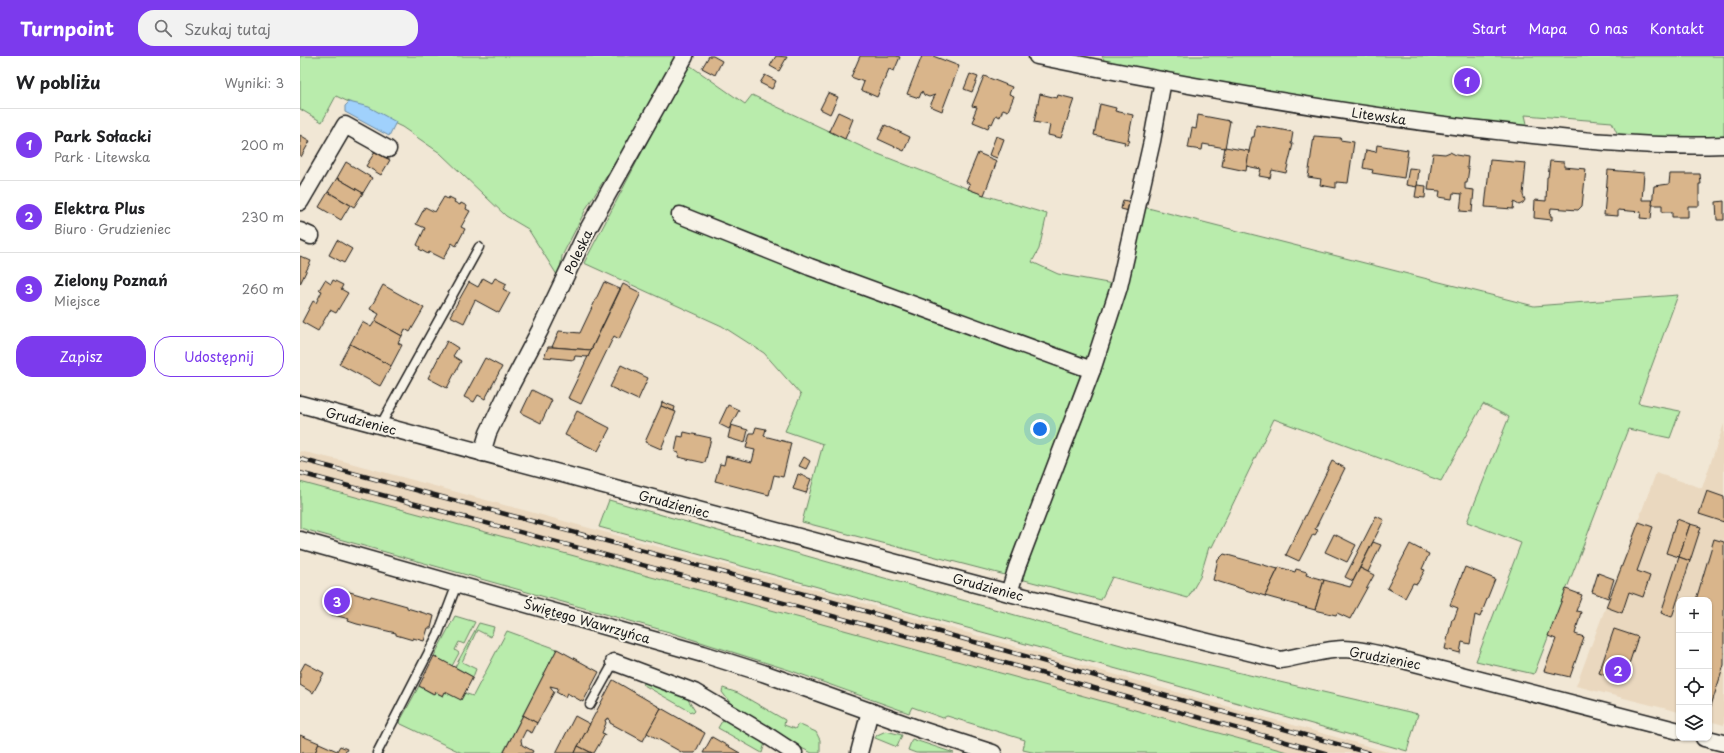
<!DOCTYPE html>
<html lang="pl">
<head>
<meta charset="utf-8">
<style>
  body { margin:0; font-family:"Playpen Sans",sans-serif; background:#f2f2f2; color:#202124 }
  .controls { position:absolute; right:12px; bottom:12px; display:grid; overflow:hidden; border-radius:8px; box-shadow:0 1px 3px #0004 }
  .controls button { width:36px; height:36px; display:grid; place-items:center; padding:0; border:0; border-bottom:1px solid #e0e0e0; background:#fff; color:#202124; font:20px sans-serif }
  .you { position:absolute; left:740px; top:373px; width:14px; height:14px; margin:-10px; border:3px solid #fff; border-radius:50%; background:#1a73e8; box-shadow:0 0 0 6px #1a73e833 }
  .badge { display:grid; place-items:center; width:26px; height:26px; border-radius:50%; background:#7c3aed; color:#fff; font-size:13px; font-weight:700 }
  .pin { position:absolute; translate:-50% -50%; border:2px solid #fff; box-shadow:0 1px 4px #0006 }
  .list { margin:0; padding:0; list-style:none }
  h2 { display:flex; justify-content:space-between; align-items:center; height:52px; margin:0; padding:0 16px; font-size:17px }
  h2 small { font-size:13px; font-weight:400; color:#757577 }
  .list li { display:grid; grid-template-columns:26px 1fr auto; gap:12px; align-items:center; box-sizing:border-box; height:72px; padding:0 16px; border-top:1px solid #e0e0e0 }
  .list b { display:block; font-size:15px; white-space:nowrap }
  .list p { margin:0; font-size:13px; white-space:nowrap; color:#757577 }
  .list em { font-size:13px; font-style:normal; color:#757577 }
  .actions { display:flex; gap:8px; padding:12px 16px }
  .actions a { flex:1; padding:9px 0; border:1px solid #7c3aed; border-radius:16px; text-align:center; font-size:14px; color:#7c3aed }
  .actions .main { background:#7c3aed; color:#fff }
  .icon { flex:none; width:22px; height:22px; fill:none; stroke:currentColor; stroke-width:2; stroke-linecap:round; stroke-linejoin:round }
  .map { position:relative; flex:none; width:1424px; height:697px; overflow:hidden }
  header { display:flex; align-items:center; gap:24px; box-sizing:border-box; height:56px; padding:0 20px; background:#7c3aed; color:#fff }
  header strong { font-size:19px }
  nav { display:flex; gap:22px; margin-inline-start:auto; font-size:14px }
  .search { width:280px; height:36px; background:#f2f2f2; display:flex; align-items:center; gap:10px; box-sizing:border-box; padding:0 14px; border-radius:16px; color:#757577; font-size:15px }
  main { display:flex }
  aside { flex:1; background:#fff }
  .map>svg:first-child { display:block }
</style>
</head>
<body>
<header>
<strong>Turnpoint</strong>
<div class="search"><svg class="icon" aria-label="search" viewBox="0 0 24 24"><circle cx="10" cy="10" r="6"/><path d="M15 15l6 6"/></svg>Szukaj tutaj</div>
<nav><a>Start</a><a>Mapa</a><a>O nas</a><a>Kontakt</a></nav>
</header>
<main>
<aside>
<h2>W pobliżu<small>Wyniki: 3</small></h2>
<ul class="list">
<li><span class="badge">1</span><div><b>Park Sołacki</b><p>Park · Litewska</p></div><em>200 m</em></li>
<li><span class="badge">2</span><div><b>Elektra Plus</b><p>Biuro · Grudzieniec</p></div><em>230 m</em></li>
<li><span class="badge">3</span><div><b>Zielony Poznań</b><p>Miejsce</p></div><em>260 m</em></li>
</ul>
<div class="actions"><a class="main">Zapisz</a><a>Udostępnij</a></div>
</aside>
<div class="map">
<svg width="1424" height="697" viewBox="0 0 1424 697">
  <rect width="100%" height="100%" fill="#f1e7d5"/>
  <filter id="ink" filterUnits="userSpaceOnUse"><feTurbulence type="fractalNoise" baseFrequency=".025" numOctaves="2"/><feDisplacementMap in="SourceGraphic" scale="8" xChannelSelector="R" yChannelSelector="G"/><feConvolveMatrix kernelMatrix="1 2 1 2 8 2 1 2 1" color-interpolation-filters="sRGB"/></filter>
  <g filter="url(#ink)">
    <!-- built -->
    <g fill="#ead8bf">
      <polygon points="1424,368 1424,669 1409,665 1409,544 1379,544 1379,656 1276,630 1356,417 1402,432"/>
      <polygon points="0,395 43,405 531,538 1092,697 991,697 293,505 0,426"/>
    </g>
    <!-- green -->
    <g fill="#b9ecac" stroke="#6a8464">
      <polygon points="0,0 378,0 332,80 287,151 262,200 259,222 228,173 206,160 140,97 102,71 36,40 22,66 0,53"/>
      <path d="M802 0H1424V81L1362 82 1318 79 1312 66 1225 59 1228 72C1086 56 946 31 805 6Z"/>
      <polygon points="388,8 445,48 452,39 573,96 684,139 747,158 739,193 732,206 758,218 813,228 844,151 1234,250 1378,239 1338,347 1380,355 1370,382 1328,373 1234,618 1176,605 1221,487 1167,466 1209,361 1183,348 1141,425 974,363 912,491 909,491 900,521 888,542 812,521 801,544 502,466 523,388 485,375 501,339 464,297 422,270 284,207"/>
      <polygon points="0,426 293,505 991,697 736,697 723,694 725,684 647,660 643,662 612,651 609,657 489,614 369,576 0,472"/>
      <polygon points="309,444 828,591 1118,658 1107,695 857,624 299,471"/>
      <polygon points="155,560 175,566 164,588 159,586 155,594 159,597 152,610 134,600"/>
      <polygon points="179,567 194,571 191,581 177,574 162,606 176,613 173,621 155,611"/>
      <polygon points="207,575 257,593 203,697 162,697 99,667 119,630 133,638 135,636 143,640 145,636 164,637 173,640"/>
      <polygon points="345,626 387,642 395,655 393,657 342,628"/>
      <polygon points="423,632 438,637 485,664 484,669 495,673 498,668 516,676 520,684 520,697 512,697 499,691 431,648 422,636"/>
      <polygon points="426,662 465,687 462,697 418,672 422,665"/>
      <polygon points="586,675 602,679 597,691 575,682 577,679"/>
      <polygon points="612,683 654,697 616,697 608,694"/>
    </g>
    <!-- water -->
    <polygon fill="#a0d1fc" stroke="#6b89a2" points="49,46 69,51 96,66 89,80 45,56 45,50"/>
    <!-- building -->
    <g fill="#d9b58b" stroke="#1c1c1c">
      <polygon points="409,0 413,0 422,5 415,19 402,12"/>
      <polygon points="476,0 487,1 479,15 470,10"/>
      <polygon points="560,0 596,0 600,1 594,15 589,13 577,41 561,34 564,26 551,21"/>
      <polygon points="622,0 633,0 659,10 642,55 630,50 635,39 629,41 624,39 622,35 619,42 607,38"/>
      <polygon points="670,18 678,21 672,36 664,33"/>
      <polygon points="465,19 476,25 472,33 460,27"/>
      <polygon points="684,20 712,31 709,38 714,40 708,55 703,53 700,61 696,59 692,68 690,67 688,72 673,66 675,61 673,61 677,51 672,50"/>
      <polygon points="528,37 538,41 530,58 520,53"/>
      <polygon points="740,38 757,42 758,39 774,43 761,82 748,79 750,69 734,66"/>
      <polygon points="800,48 816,52 815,55 833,59 828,84 830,85 827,89 824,88 825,86 794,79"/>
      <polygon points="538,56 553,63 545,83 529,75"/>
      <polygon points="898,59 930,65 925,92 903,88 902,94 888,92 892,72 896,73"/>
      <polygon points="585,69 610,81 604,95 578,83"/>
      <polygon points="956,69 993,76 991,88 993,88 986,117 972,114 970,122 959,120 961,113 946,110 952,81 954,81"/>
      <polygon points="0,79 10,85 1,101 0,100"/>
      <polygon points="696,80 704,83 697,102 689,99"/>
      <polygon points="1014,80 1041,82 1040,84 1054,86 1048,127 1036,126 1036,132 1020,129 1021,123 1008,121"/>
      <polygon points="1077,89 1108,94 1104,122 1072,117 1073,114 1063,112 1066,94 1076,96"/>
      <polygon points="925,91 949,95 946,115 922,110"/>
      <polygon points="75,96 90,104 81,119 66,110"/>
      <polygon points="1150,96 1156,99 1168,101 1167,112 1169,112 1167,127 1165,127 1165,133 1174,134 1172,156 1160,155 1162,138 1153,137 1152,143 1139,141 1140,135 1128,134 1133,97 1145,98"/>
      <polygon points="678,97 697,105 684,139 668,133 670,128 666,126"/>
      <polygon points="1190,104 1226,107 1223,139 1225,144 1223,147 1219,149 1214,146 1213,153 1185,151"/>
      <polygon points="1250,105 1264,106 1264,111 1286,113 1282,150 1278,154 1251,152 1250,160 1252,160 1252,164 1234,162 1235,144 1246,145 1247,121 1248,121"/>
      <polygon points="46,106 72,122 63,137 37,122"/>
      <polygon points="1109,112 1119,113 1117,131 1106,129"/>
      <polygon points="1308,114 1344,117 1342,144 1353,144 1351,163 1340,162 1341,156 1318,154 1318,160 1304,159"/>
      <polygon points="1370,118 1400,118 1401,128 1399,128 1399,150 1388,150 1388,161 1372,161 1372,156 1362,156 1362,149 1352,149 1354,130 1369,128"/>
      <polygon points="37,122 63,137 54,151 28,136"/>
      <polygon points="1117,129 1126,130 1125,142 1115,141"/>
      <polygon points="28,136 50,149 41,164 19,151"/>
      <polygon points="144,141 148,143 149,141 155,144 154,146 160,149 161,147 167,150 166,153 170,155 161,171 165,173 156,190 152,187 143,203 129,196 128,198 119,193 120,191 117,189 125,172 116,168 125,151 135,156"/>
      <polygon points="823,144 831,146 829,155 821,153"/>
      <polygon points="1424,145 1424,164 1417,164 1416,146"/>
      <polygon points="37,184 52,193 44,207 29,199"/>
      <polygon points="0,200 11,205 0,228"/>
      <polygon points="183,222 192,227 195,222 207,228 203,233 210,237 199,257 175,244 164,267 150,260 169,226 178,231"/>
      <polygon points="25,224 31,228 33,224 43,229 41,233 48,237 36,257 30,254 18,275 2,266 13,245 16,247 22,235 19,234"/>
      <polygon points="304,226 320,233 291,294 252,291 259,275 280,277"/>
      <polygon points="323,228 341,237 319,283 314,280 281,348 268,342"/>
      <polygon points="83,229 124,252 110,276 105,273 102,280 75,265 79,258 70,253"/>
      <polygon points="75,265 102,280 98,287 102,289 91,310 50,288 62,266 71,271"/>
      <polygon points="147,285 158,292 153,300 161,305 147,332 128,322"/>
      <polygon points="50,288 91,310 80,330 39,308"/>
      <polygon points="248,291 252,291 291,294 288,301 275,300 274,304 244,301"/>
      <polygon points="185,302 202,311 185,343 178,339 174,346 164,341"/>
      <polygon points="321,309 348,322 338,344 310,331"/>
      <polygon points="232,334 252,344 241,367 221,357"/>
      <polygon points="362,346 375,351 374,355 361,350"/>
      <polygon points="428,349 439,354 429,373 419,368"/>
      <polygon points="361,350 376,356 361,393 345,386"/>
      <polygon points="277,355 310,372 298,395 265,379"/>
      <polygon points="431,369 448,374 445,387 428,382"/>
      <polygon points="456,371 466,373 464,380 491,387 483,421 474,419 469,439 415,425 420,408 424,409 426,400 452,406 455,394 446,392 450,377 454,377"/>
      <polygon points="384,376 411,382 405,407 378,401 379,397 375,396 378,380 383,381"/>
      <polygon points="504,401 510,405 506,413 499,410"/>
      <polygon points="1032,405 1045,412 1015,473 1018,474 1015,479 1013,478 999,505 986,499"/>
      <polygon points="498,418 511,423 506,437 493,433"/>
      <polygon points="1407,435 1424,441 1424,466 1399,458"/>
      <polygon points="1076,460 1084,464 1053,525 1045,521"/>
      <polygon points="1377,463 1390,468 1379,501 1366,497"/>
      <polygon points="1339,466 1353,471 1337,515 1350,520 1343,541 1329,536 1322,557 1306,551"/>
      <polygon points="1390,468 1401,471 1390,505 1379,501"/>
      <polygon points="1034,478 1056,489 1047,506 1025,496"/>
      <polygon points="1414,483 1424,486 1424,609 1409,656 1409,544 1396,544"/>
      <polygon points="1073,486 1081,489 1068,516 1060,512"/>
      <polygon points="1110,488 1129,498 1122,513 1125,514 1117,528 1113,527 1105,542 1087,532"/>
      <polygon points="924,498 978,513 965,540 913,524 918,504"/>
      <polygon points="1379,501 1390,505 1372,561 1361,557"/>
      <polygon points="979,511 995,516 996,513 1007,516 1006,519 1024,524 1015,554 965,540"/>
      <polygon points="1165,511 1195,523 1180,561 1175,559 1170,588 1162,586 1160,597 1145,593 1152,563 1154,563 1158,552 1150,549"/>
      <polygon points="1060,512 1074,519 1050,563 1037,557 1036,559 1015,554 1024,524 1050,531"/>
      <polygon points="1298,517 1314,523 1308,542 1292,536"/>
      <polygon points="1266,533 1282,539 1276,555 1281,556 1275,578 1284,581 1270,621 1244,615 1256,583 1248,580"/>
      <polygon points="43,534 70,542 71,540 107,550 107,552 134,560 131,572 128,572 124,585 113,582 113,584 96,579 96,577 57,568 48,565 49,563 30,558"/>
      <polygon points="1314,573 1338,581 1323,626 1299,617"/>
      <polygon points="257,593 299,616 283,646 267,637 265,641 256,636 258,632 250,630 254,636 237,667 223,659"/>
      <polygon points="134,600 173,621 161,644 145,636 143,640 135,636 134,638 119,630"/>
      <polygon points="5,607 24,617 13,637 0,629 0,616"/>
      <polygon points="313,624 361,652 343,685 310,667 309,662 305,664 306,667 302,677 305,678 294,697 292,697 278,690"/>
      <polygon points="361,652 405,677 395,697 383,697 347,677"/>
      <polygon points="223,659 237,667 232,677 226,674 221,684 222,689 233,695 232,697 206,697 204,696"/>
      <polygon points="275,660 290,668 278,690 275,697 256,697"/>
      <polygon points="0,679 19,687 15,697 0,697"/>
      <polygon points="412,681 440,697 403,697"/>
      <polygon points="19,687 37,695 40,690 47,693 45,697 15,697"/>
      <polygon points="278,690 292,697 275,697"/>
    </g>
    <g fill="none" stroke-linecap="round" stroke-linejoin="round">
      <defs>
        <g id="service">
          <polyline points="80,370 179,191"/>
          <polyline points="290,649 314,606"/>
          <polyline points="77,697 138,578 157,528"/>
        </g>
        <g id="minor">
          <path d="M737 0C886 30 1037 57 1188 74 1266 83 1345 92 1424 89"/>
          <polyline points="0,146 45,69 88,93"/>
          <polyline points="380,159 510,211 792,314"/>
          <polyline points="0,175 11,180"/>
          <path d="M0 348 709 537 981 604C1002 600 1022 594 1043 593 1062 593 1081 599 1099 603L1379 675"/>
          <polyline points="182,397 188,377 209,333 240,274 287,175 385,0"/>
          <polyline points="0,484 403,598 463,617 622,674 693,697"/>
          <polyline points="709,537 717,511 792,314 819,231 852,85 863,24"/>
          <polyline points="314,606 394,636 465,678 494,697"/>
          <polyline points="1404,682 1424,687"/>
          <polyline points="559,697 570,655"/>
        </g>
      </defs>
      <!-- service casing -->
      <use href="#service" stroke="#1c1c1c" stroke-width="11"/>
      <!-- minor casing -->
      <use href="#minor" stroke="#1c1c1c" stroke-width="19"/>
      <!-- service -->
      <use href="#service" stroke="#f7f3e8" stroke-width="8"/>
      <!-- minor -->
      <use href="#minor" stroke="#f7f3e8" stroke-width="16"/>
      <defs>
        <g id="rail">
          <polyline points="0,403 515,541 1069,697"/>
          <polyline points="0,417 659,594 1025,697"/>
        </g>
      </defs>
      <!-- rail casing -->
      <use href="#rail" stroke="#1c1c1c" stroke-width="4.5"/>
      <!-- rail -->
      <use href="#rail" stroke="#f7f3e8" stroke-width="3" stroke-dasharray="9" stroke-linecap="butt"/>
    </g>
  </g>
  <g text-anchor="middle" stroke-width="4" stroke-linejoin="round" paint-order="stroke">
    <!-- street labels -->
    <g font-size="13" fill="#1c1c1c" stroke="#f7f3e8">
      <text transform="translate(1079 60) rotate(8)" y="5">Litewska</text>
      <text transform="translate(278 196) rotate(-65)" y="5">Poleska</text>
      <text transform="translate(61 365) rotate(15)" y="5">Grudzieniec</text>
      <text transform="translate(374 448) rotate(15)" y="5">Grudzieniec</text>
      <text transform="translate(688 531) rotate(15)" y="5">Grudzieniec</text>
      <text transform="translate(287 565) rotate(16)" y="5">Świętego Wawrzyńca</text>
      <text transform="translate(1085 602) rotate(11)" y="5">Grudzieniec</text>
    </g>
  </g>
</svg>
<div class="controls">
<button>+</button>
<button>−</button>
<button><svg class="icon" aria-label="locate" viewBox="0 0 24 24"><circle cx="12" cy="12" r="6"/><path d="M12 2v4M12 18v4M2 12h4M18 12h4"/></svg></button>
<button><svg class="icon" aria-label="layers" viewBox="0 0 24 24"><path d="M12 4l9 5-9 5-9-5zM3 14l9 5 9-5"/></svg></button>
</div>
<div class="you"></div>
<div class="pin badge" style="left:1167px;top:25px">1</div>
<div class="pin badge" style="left:1318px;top:614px">2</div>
<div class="pin badge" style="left:37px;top:545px">3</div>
</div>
</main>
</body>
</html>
